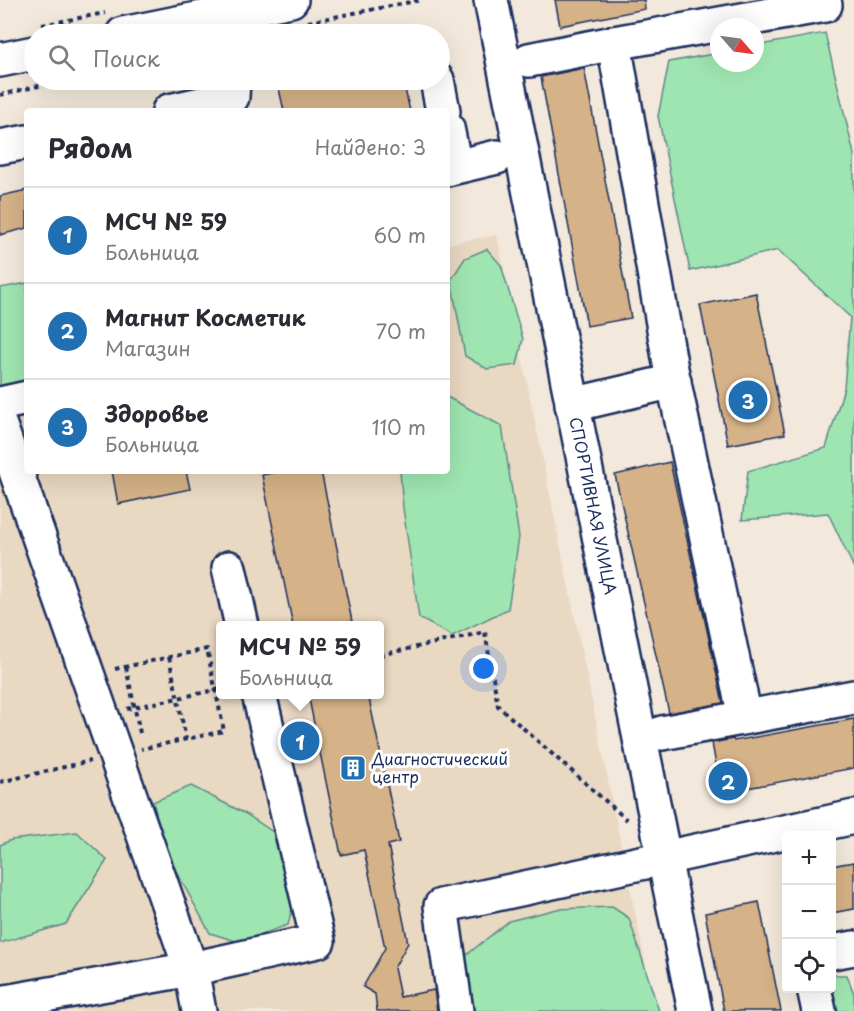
<!DOCTYPE html>
<html lang="ru">
<head>
<meta charset="utf-8">
<style>
  body { margin:0; font-family:"Playpen Sans",sans-serif; background:#f7f7f7; color:#2b2b33 }
  .controls { position:absolute; right:18px; bottom:18px; display:grid; overflow:hidden; border-radius:6px; box-shadow:0 6px 24px #0002 }
  .controls button { width:54px; height:54px; display:grid; place-items:center; padding:0; border:0; border-bottom:2px solid #e1e1e2; background:#fff; color:#2b2b33; font:30px sans-serif }
  .compass { position:absolute; left:710px; top:18px; width:54px; height:54px; border-radius:50%; background:#fff; box-shadow:0 6px 24px #0002; rotate:118deg }
  .you { position:absolute; left:484px; top:669px; width:21px; height:21px; margin:-15px; border:4px solid #fff; border-radius:50%; background:#1a73e8; box-shadow:0 0 0 9px #1a73e833 }
  .badge { display:grid; place-items:center; width:39px; height:39px; border-radius:50%; background:#1f6fb2; color:#fff; font-size:20px; font-weight:700 }
  .pin { position:absolute; translate:-50% -50%; border:3px solid #fff; box-shadow:0 2px 6px #0006 }
  .popup { position:absolute; left:216px; top:621px; width:168px; height:78px; box-sizing:border-box; display:grid; place-content:center; border-radius:6px; background:#fff; filter:drop-shadow(0 2px 4px #0005); font-size:20px; white-space:nowrap; color:#7c7c81 }
  .popup b { font-size:22px; color:#2b2b33 }
  .popup::after { content:''; position:absolute; left:50%; top:100%; margin-left:-12px; border:12px solid transparent; border-top-color:#fff }
  .list { margin:0; padding:0; list-style:none }
  h2 { display:flex; justify-content:space-between; align-items:center; height:78px; margin:0; padding:0 24px; font-size:26px }
  h2 small { font-size:20px; font-weight:400; color:#7c7c81 }
  .list li { display:grid; grid-template-columns:39px 1fr auto; gap:18px; align-items:center; box-sizing:border-box; height:96px; padding:0 24px; border-top:2px solid #e1e1e2 }
  .list b { display:block; font-size:22px; white-space:nowrap }
  .list p { margin:0; font-size:20px; white-space:nowrap; color:#7c7c81 }
  .list em { font-size:20px; font-style:normal; color:#7c7c81 }
  .icon { flex:none; width:33px; height:33px; fill:none; stroke:currentColor; stroke-width:2; stroke-linecap:round; stroke-linejoin:round }
  .map { position:relative; flex:none; width:854px; height:1011px; overflow:hidden }
  .search { position:absolute; background:#fff; box-shadow:0 6px 24px #0002; left:24px; top:24px; width:426px; height:66px; display:flex; align-items:center; gap:15px; box-sizing:border-box; padding:0 21px; border-radius:33px; color:#7c7c81; font-size:22px }
  .panel { position:absolute; background:#fff; box-shadow:0 6px 24px #0002; left:24px; top:108px; width:426px; height:366px; border-radius:6px }
  .map>svg:first-child { display:block }
</style>
</head>
<body>
<div class="map">
<svg width="854" height="1011" viewBox="0 0 854 1011">
  <rect width="100%" height="100%" fill="#f2e8db"/>
  <filter id="ink" filterUnits="userSpaceOnUse"><feTurbulence type="fractalNoise" baseFrequency=".0167" numOctaves="2"/><feDisplacementMap in="SourceGraphic" scale="12" xChannelSelector="R" yChannelSelector="G"/><feConvolveMatrix kernelMatrix="1 2 1 2 8 2 1 2 1" color-interpolation-filters="sRGB"/></filter>
  <g filter="url(#ink)">
    <!-- built -->
    <path fill="#e9d8c2" fill-rule="evenodd" d="M497 235 655 1011H0V288L27 283V471H447V244ZM220 626H380V694H220Z"/>
    <!-- green -->
    <g fill="#9fe5b1" stroke="#5d8a88" stroke-width="1.5">
      <polygon points="825,33 854,154 854,568 828,513 742,520 748,471 826,448 844,388 850,317 778,250 690,271 658,116 669,62 719,53 719,63 755,63 755,46"/>
      <polygon points="487,249 501,265 523,339 517,365 487,369 465,356 451,280 465,258"/>
      <polygon points="27,283 27,387 0,390 0,288"/>
      <polygon points="447,397 502,426 519,537 508,609 452,636 419,618 403,508 400,471 447,471"/>
      <polygon points="191,786 246,814 279,836 294,901 288,925 239,942 210,933 168,856 153,802"/>
      <polygon points="77,832 107,860 66,924 0,943 0,845 11,840"/>
      <polygon points="612,907 629,918 659,1011 475,1011 464,957 509,921 557,909"/>
      <polygon points="832,975 847,975 854,994 854,1011 837,1011 831,989"/>
    </g>
    <!-- building -->
    <g fill="#d5b287" stroke="#1b2f5e" stroke-width="1.5">
      <polygon points="555,0 644,0 645,9 560,26"/>
      <polygon points="584,68 631,318 587,326 541,77"/>
      <polygon points="277,80 403,80 410,111 284,111"/>
      <polygon points="27,190 27,228 0,235 0,196"/>
      <polygon points="756,293 785,434 728,445 700,305"/>
      <polygon points="670,462 723,703 669,713 615,475"/>
      <polygon points="112,471 186,471 190,489 118,504"/>
      <polygon points="282,471 321,471 353,626 293,626 262,475"/>
      <polygon points="308,694 368,694 399,842 388,845 408,943 394,968 400,997 434,990 437,1011 377,1011 375,994 363,987 385,948 364,850 341,855"/>
      <polygon points="854,719 854,768 721,793 712,743 733,739 734,741"/>
      <polygon points="854,862 854,909 831,913 831,866"/>
      <polygon points="759,902 781,1011 724,1011 705,913"/>
    </g>
    <g fill="none" stroke-linecap="round" stroke-linejoin="round">
      <defs>
        <g id="minor">
          <path id="s1" d="M491 0 695 1011"/>
          <polyline points="123,34 291,0"/>
          <polyline points="0,60 34,53"/>
          <polyline points="529,60 614,43"/>
          <polyline points="437,80 443,111"/>
          <polyline points="169,111 232,97 233,80"/>
          <polyline points="447,128 455,166"/>
          <polyline points="0,147 27,142"/>
          <polyline points="447,169 497,157"/>
          <polyline points="0,404 27,398"/>
          <polyline points="572,405 674,381"/>
          <polyline points="0,426 191,969 199,1011"/>
          <polyline points="229,568 242,626"/>
          <polyline points="745,717 671,369 614,43 825,5"/>
          <polyline points="662,733 854,697"/>
          <polyline points="832,952 854,948"/>
          <polyline points="814,988 819,1011"/>
          <polyline points="0,1003 191,969 318,941 259,694"/>
          <polyline points="456,1011 441,906 854,817"/>
        </g>
      </defs>
      <!-- minor casing -->
      <use href="#minor" stroke="#1b2f5e" stroke-width="38"/>
      <!-- path -->
      <g stroke="#1b2f5e" stroke-width="4" stroke-dasharray="4.5 4.5" stroke-linecap="butt">
        <polyline points="308,22 421,0"/>
        <polyline points="42,25 105,13"/>
        <polyline points="0,95 64,80"/>
        <polyline points="380,655 485,632 498,706 627,820"/>
        <polyline points="169,657 186,739"/>
        <polyline points="126,667 140,733"/>
        <polyline points="115,669 207,649 224,731 141,749"/>
        <polyline points="127,709 220,689"/>
        <polyline points="0,782 90,761"/>
      </g>
      <!-- minor -->
      <use href="#minor" stroke="#fff" stroke-width="33"/>
    </g>
  </g>
  <!-- icons -->
  <defs>
    <symbol id="building-square" viewBox="-11 -11 22 22"><rect x="-9" y="-9" width="18" height="18" rx="4" fill="#1f6fb2" stroke="#fff"/><path d="M-4-6H4V6H1V3H-1V6H-4ZM-2.5-4.3h1.7v1.8h-1.7ZM.8-4.3h1.7v1.8H.8ZM-2.5-1h1.7V.8h-1.7ZM.8-1h1.7V.8H.8Z" fill="#fff"/></symbol>
  </defs>
  <g fill-rule="evenodd">
    <use href="#building-square" x="338" y="753" width="30" height="30"/>
  </g>
  <g text-anchor="middle" stroke-width="6" stroke-linejoin="round" paint-order="stroke">
    <!-- street labels -->
    <g font-size="16" fill="#1b2f5e" stroke="#fff">
      <text dy="6" stroke="none"><textPath href="#s1" startOffset="516">СПОРТИВНАЯ УЛИЦА</textPath></text>
    </g>
    <!-- poi labels -->
    <g font-size="16" fill="#1b2f5e" stroke="#fff" text-anchor="start">
      <text x="372" y="765">Диагностический<tspan x="372" dy="18">центр</tspan></text>
    </g>
  </g>
</svg>
<div class="controls">
<button>+</button>
<button>−</button>
<button><svg class="icon" aria-label="locate" viewBox="0 0 24 24"><circle cx="12" cy="12" r="6"/><path d="M12 2v4M12 18v4M2 12h4M18 12h4"/></svg></button>
</div>
<svg class="compass" viewBox="-18 -18 36 36"><path d="M0-13l5 13h-10z" fill="#e53935"/><path d="M0 13l5-13h-10z" fill="#7c7c81"/></svg>
<div class="you"></div>
<div class="pin badge" style="left:300px;top:741px">1</div>
<div class="popup"><b>МСЧ № 59</b>Больница</div>
<div class="pin badge" style="left:728px;top:781px">2</div>
<div class="pin badge" style="left:748px;top:400px">3</div>
<div class="search"><svg class="icon" aria-label="search" viewBox="0 0 24 24"><circle cx="10" cy="10" r="6"/><path d="M15 15l6 6"/></svg>Поиск</div>
<section class="panel">
<h2>Рядом<small>Найдено: 3</small></h2>
<ul class="list">
<li><span class="badge">1</span><div><b>МСЧ № 59</b><p>Больница</p></div><em>60 m</em></li>
<li><span class="badge">2</span><div><b>Магнит Косметик</b><p>Магазин</p></div><em>70 m</em></li>
<li><span class="badge">3</span><div><b>Здоровье</b><p>Больница</p></div><em>110 m</em></li>
</ul>
</section>
</div>
</body>
</html>
